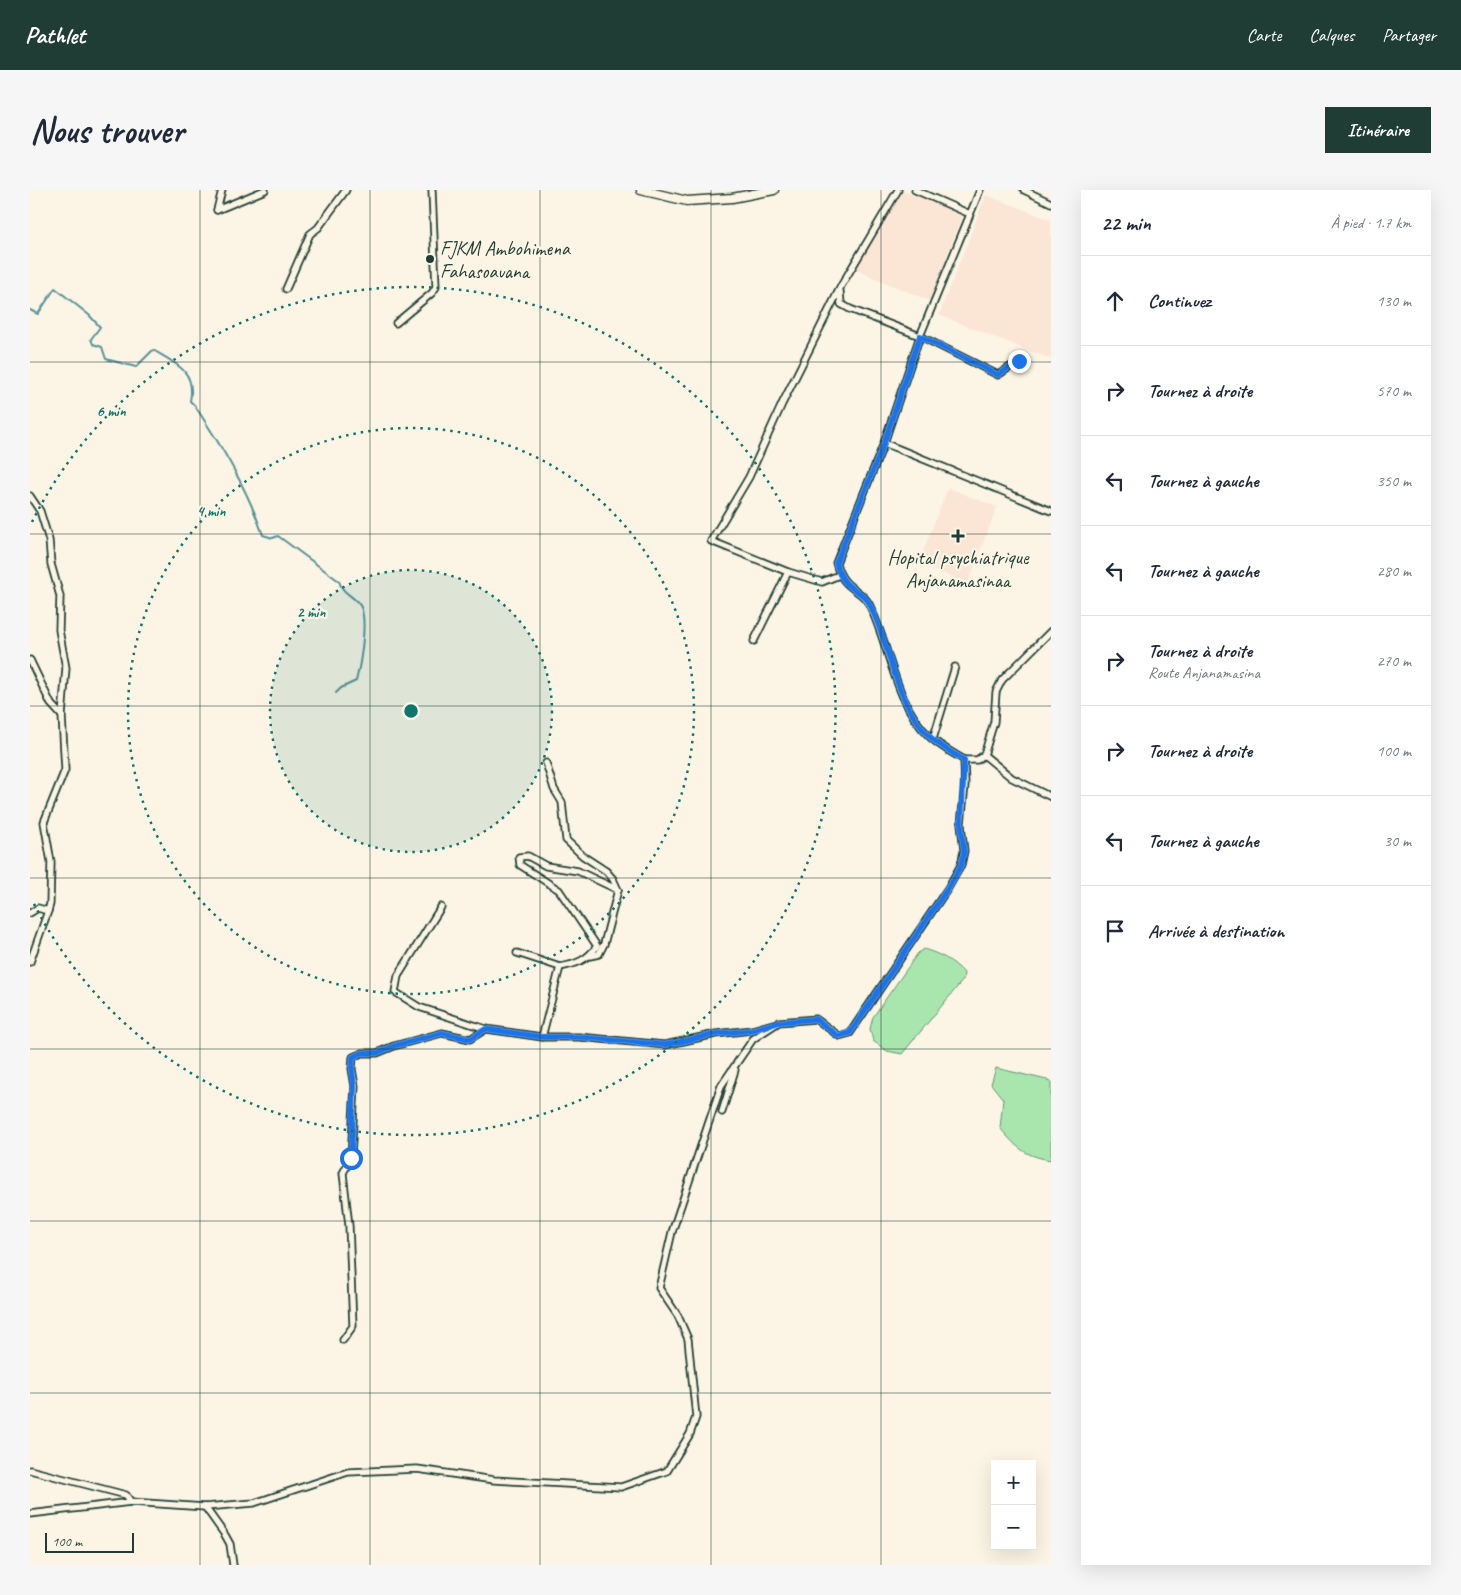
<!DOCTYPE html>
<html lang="fr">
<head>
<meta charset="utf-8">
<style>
  body { margin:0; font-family:Caveat,sans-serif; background:#f6f6f7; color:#1f2937 }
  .controls { position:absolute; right:15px; bottom:15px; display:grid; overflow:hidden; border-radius:0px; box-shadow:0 5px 20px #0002 }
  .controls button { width:45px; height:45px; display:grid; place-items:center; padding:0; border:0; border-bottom:1px solid #e0e1e3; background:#fff; color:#1f2937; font:25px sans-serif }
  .scale { position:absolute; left:15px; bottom:12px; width:89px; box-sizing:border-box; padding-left:5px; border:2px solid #1f3d34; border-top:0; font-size:14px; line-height:18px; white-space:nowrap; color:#1f3d34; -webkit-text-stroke:4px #fcf5e5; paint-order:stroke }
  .stop { position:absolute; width:15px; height:15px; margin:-11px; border:4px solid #1a73e8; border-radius:50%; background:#fff }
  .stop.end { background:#1a73e8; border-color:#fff; box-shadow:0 1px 5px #0008 }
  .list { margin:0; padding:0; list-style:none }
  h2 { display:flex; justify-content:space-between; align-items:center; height:65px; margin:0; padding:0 20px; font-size:21px }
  h2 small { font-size:16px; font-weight:400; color:#747a83 }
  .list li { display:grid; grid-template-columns:32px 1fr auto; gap:15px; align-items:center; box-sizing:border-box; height:90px; padding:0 20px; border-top:1px solid #e0e1e3 }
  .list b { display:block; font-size:19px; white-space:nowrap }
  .list p { margin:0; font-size:16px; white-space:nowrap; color:#747a83 }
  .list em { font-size:16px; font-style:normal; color:#747a83 }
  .icon { flex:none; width:28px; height:28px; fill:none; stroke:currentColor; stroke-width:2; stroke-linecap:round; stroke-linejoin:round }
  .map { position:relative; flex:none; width:1021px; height:1375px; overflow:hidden; border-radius:0px }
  header { display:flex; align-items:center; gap:30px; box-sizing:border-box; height:70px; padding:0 25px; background:#1f3d34; color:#fff }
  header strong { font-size:24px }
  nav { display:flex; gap:28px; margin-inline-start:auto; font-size:18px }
  .intro { display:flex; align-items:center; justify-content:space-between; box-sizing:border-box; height:120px; padding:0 30px }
  h1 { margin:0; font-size:35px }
  .button { padding:12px 22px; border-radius:0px; background:#1f3d34; color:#fff; font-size:18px; font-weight:700 }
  main { display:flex; gap:30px; padding:0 30px }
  aside { flex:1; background:#fff; border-radius:0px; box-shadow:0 5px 20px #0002 }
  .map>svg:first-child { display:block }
</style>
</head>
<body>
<header>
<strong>Pathlet</strong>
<nav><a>Carte</a><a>Calques</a><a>Partager</a></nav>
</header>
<div class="intro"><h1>Nous trouver</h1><a class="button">Itinéraire</a></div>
<main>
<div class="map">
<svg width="1021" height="1375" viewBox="0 0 1021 1375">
  <rect width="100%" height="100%" fill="#fcf5e5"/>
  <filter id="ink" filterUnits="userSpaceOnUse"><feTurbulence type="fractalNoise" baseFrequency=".02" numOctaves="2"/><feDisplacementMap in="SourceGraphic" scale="10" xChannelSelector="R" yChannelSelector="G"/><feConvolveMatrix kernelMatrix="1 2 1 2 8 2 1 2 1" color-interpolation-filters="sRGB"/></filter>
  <g filter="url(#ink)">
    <!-- built -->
    <g fill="#fbe5d5">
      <polygon points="870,0 933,24 900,111 823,79"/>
      <polygon points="956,5 1021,30 1021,169 909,125"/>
      <polygon points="918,298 967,317 938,393 888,374"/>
    </g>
    <!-- green -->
    <g fill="#a9e6ae" stroke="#649271">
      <path d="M894 759C909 764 923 770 934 783L933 790 872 864 857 861 843 851 840 839 843 827 888 763Z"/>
      <path d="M966 878 1021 891V970C995 966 987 958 970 938L973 909 961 894Z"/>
    </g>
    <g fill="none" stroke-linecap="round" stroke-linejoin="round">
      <!-- stream -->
      <path stroke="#579099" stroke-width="2" d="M0 120 8 124 25 98 59 125 70 137 61 149 63 154 72 157 76 169 106 177 123 160C147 174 166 181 160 211L165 216C192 257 217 298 233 345L243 348 248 346 309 391C312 403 322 405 329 414 339 425 330 476 326 491L311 498 306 503"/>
      <defs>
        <g id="minor">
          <polyline points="885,0 940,24"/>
          <polyline points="994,0 1021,13"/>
          <polyline points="187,20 235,0"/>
          <polyline points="187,20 192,0"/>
          <polyline points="256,99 280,44 288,38 316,0"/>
          <polyline points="810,101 811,114 820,119 890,146 968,185 989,171"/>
          <polyline points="366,133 402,103 406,97 402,0"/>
          <polyline points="854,253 1021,321"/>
          <polyline points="0,306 10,321 19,350 21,374 30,406 29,440 36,478 32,526 35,580 14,632 21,672 20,714 18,721"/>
          <polyline points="809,385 792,392 758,382 681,351 719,287 752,214 811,96 868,0"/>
          <polyline points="724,451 758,382"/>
          <polyline points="0,470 21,514 32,526"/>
          <polyline points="903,549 925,477"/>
          <polyline points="954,565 964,532 966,502 972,490 1021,441"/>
          <polyline points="934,570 947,570 954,565 982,588 1021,607"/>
          <polyline points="411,717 368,786 365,802 389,817 456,839 512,847 549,847 635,855 686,844 722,840 743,834"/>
          <polyline points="0,723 8,718 18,721 0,772"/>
          <polyline points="487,763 530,777"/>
          <polyline points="560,766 569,764 574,754 588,700"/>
          <path d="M512 847 530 777C547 774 557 770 567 756L529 700 490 675 489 667 498 666 516 676 548 681 588 700 583 689 576 681 553 666 536 650 532 612 524 599 516 573"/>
          <polyline points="692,922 705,880"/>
          <polyline points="313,1150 323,1136 319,1036 313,983 321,968 325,896 322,879 323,867 332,863 347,863 364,856 412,843 440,849 456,839"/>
          <polyline points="0,1280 96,1305 101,1312"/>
          <polyline points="175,1317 195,1345 200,1354 203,1375"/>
          <path d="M0 1324 101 1312 175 1317 224 1313 318 1282 387 1279 464 1290 591 1297 637 1281 660 1244 666 1227 658 1149 648 1126 629 1098 642 1042 691 896 723 849 749 832 786 829 809 846 820 843 918 698 931 675 934 661 931 634 935 595 934 570C923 563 909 556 899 546 864 512 860 456 839 414 831 398 813 401 806 373L854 253 890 146 950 0"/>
        </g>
        <polyline id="major" points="611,0 657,11 702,8 744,0"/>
      </defs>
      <!-- minor casing -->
      <use href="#minor" stroke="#1f3d34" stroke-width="9"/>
      <!-- major casing -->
      <use href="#major" stroke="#1f3d34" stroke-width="11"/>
      <!-- minor -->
      <use href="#minor" stroke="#fcf5e5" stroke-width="5.5"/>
      <!-- major -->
      <use href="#major" stroke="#fcf5e5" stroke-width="8"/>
    </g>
  </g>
  <g fill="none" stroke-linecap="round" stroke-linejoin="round" filter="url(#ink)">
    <!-- route -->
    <path stroke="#1a73e8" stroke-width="6" d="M321 968 324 896 322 879 323 867 332 863H347L364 856 412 843 440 849 456 839 512 847H549L635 855 686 844 722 840 749 832 786 829 808 846 820 843 918 698 931 675 934 662 931 634 934 570C923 563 909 556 899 546 864 512 861 456 839 413 831 398 813 402 806 373L854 253 890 146 968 185 989 171"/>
  </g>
  <!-- grid -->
  <path fill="none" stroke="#1f3d34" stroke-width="1" stroke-opacity="0.55" d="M170 0V1375M340 0V1375M510 0V1375M681 0V1375M851 0V1375M0 172H1021M0 344H1021M0 516H1021M0 688H1021M0 859H1021M0 1031H1021M0 1203H1021"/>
  <!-- distance rings -->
  <circle cx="381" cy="521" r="141" fill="#0f766e" fill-opacity=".12"/>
  <g fill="none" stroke="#0f766e" stroke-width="2.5" stroke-dasharray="2.5 5">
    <circle cx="381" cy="521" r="141"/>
    <circle cx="381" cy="521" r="283"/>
    <path d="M2 332A424 424 0 1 1 2 710"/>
  </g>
  <!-- markers -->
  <g fill="#1f3d34" stroke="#fcf5e5" stroke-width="2">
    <circle cx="400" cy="69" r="5"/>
    <path d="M925.5 338.5h5v5h5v5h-5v5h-5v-5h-5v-5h5z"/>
  </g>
  <g text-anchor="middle" stroke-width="4.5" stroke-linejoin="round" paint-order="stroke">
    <!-- poi labels -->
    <g font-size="20" fill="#1f3d34" stroke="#fcf5e5" text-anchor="start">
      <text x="410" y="65">FJKM Ambohimena<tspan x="410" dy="23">Fahasoavana</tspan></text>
      <text x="928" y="374" text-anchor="middle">Hopital psychiatrique<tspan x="928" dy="23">Anjanamasinaa</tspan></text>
    </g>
  </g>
  <circle cx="381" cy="521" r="8" fill="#0f766e" stroke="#fcf5e5" stroke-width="2.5"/>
  <g font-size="15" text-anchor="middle" font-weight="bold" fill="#0f766e" stroke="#fcf5e5" stroke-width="4.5" stroke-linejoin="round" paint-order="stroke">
    <text x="81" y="226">6 min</text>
    <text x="181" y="326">4 min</text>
    <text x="281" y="427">2 min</text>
  </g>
</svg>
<div class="controls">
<button>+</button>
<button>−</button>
</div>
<div class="scale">100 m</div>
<div class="stop" style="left:321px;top:968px"></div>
<div class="stop end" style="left:989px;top:171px"></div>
</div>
<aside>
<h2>22 min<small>À pied · 1.7 km</small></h2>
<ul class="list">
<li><svg class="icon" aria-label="ahead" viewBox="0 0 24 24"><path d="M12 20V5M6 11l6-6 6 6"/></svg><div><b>Continuez</b></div><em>130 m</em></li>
<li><svg class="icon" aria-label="right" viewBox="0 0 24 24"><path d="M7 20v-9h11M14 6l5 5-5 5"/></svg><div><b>Tournez à droite</b></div><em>570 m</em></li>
<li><svg class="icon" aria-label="left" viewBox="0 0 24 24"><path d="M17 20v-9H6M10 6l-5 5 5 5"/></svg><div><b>Tournez à gauche</b></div><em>350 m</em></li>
<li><svg class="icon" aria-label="left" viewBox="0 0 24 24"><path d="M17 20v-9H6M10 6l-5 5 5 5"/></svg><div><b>Tournez à gauche</b></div><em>280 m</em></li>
<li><svg class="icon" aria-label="right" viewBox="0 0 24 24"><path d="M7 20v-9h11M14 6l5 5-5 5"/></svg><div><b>Tournez à droite</b><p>Route Anjanamasina</p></div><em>270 m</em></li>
<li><svg class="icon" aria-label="right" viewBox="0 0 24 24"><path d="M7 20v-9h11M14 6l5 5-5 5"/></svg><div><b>Tournez à droite</b></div><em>100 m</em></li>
<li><svg class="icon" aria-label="left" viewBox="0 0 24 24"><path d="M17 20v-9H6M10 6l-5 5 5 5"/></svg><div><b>Tournez à gauche</b></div><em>30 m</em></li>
<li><svg class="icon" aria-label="arrive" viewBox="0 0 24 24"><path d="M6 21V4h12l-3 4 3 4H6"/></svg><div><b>Arrivée à destination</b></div></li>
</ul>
</aside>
</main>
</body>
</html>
